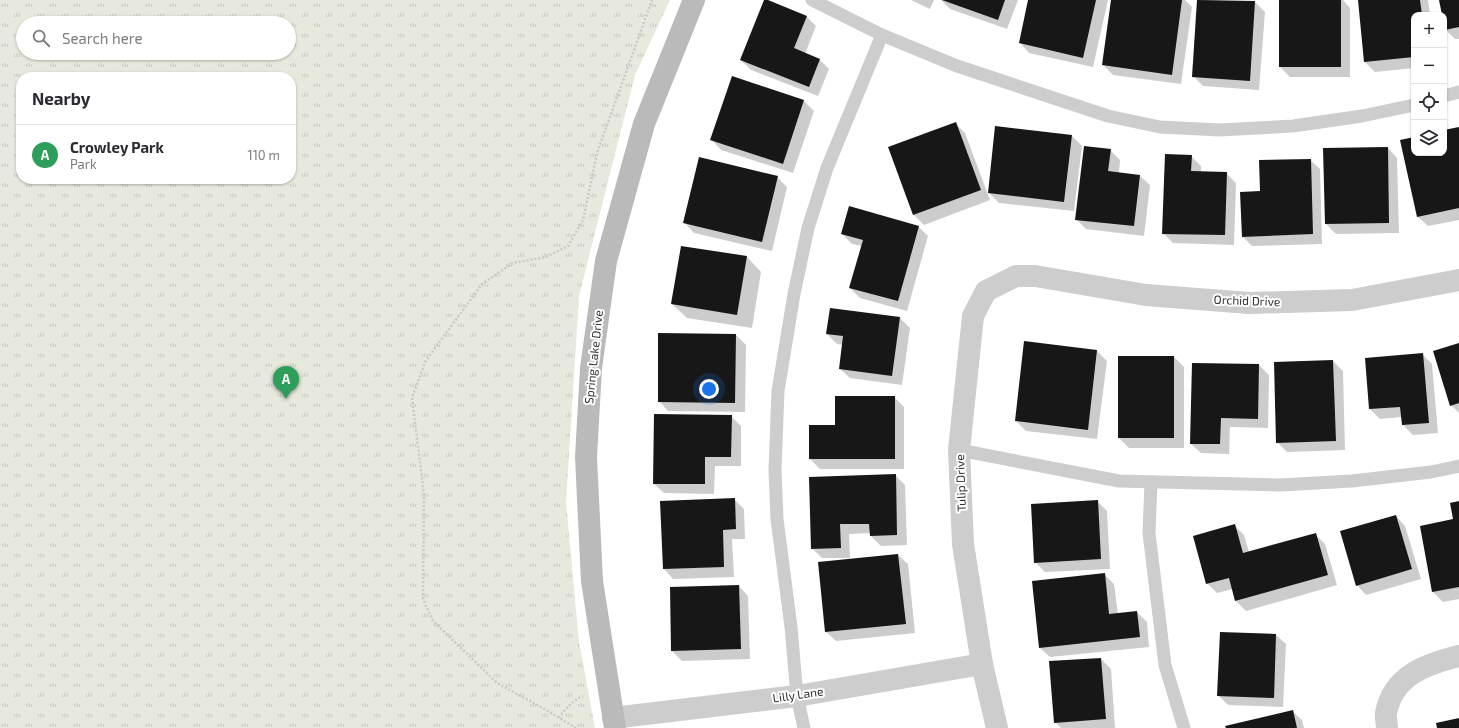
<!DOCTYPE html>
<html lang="en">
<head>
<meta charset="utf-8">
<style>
  body { margin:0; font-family:"Exo 2",sans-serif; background:#f2f2f3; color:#2b2b33 }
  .controls { position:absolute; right:12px; top:12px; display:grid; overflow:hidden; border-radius:8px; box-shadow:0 1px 3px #0004 }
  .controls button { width:36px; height:36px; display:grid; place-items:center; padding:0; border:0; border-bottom:1px solid #e1e1e2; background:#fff; color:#2b2b33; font:20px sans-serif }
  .you { position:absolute; left:709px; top:389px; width:14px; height:14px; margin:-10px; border:3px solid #fff; border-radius:50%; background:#1a73e8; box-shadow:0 0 0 6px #1a73e833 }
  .badge { display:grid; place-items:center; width:26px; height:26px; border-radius:50%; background:#0f766e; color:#fff; font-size:13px; font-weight:700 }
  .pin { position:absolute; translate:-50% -33px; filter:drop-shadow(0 1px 2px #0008) }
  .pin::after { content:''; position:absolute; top:21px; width:14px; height:12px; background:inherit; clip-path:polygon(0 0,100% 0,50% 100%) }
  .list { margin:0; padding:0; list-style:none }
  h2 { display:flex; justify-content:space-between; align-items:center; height:52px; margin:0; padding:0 16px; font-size:17px }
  h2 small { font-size:13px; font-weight:400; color:#7c7c81 }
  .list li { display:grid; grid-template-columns:26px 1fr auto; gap:12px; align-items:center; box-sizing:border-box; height:60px; padding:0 16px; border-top:1px solid #e1e1e2 }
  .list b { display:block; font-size:15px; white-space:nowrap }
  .list p { margin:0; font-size:13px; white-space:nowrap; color:#7c7c81 }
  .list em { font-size:13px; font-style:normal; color:#7c7c81 }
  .icon { flex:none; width:22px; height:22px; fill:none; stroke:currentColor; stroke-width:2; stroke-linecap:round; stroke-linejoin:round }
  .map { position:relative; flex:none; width:1459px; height:728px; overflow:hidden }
  .search { position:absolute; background:#fff; box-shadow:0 1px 3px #0004; left:16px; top:16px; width:280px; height:44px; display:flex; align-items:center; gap:10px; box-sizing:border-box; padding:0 14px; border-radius:22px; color:#7c7c81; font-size:15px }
  .panel { position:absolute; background:#fff; box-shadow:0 1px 3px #0004; left:16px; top:72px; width:280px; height:112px; border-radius:16px }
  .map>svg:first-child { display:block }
</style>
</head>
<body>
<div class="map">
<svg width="1459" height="728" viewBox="0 0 1459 728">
  <defs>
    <pattern id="park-tufts" width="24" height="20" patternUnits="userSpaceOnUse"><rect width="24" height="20" fill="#e6e9dc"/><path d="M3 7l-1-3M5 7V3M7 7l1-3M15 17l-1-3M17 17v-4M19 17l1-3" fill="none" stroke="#c6c8bd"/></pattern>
  </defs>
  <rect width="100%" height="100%" fill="#fff"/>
  <!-- park -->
  <path fill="url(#park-tufts)" fill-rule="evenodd" d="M0 0H670L635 75 579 296 566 502 579 642 595 728H0ZM23 23H289V53H23ZM21 77H291V179H21Z"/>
  <!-- shadow -->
  <g fill="#0003">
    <polygon points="911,0 934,0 930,9"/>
    <polygon points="941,0 1018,0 1007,29 950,9"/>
    <polygon points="1029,0 1108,0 1093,67 1029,53 1020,43"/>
    <polygon points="1112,0 1185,0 1192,7 1181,84 1113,75 1103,65"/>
    <polygon points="1198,0 1255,2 1265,12 1259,90 1203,86 1193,76"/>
    <polygon points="1280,0 1343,0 1350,8 1350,77 1290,77 1280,67"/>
    <polygon points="1359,0 1428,0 1430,15 1414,15 1414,68 1375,72 1365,62"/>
    <polygon points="1440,0 1459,0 1459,39 1455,39 1445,29 1444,15 1443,15"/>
    <polygon points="806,16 816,26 805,54 819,59 829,69 818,96 751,70 741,60"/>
    <polygon points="732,78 804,101 814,111 793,173 721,150 712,140"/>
    <polygon points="955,123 965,133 990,200 924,225 914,215 889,148"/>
    <polygon points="1459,128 1459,220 1428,226 1418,217 1402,140 1414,138 1414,153 1444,153 1444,131"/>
    <polygon points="1072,136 1082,146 1074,211 999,203 989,193"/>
    <polygon points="1388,148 1397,158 1399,233 1336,234 1326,224"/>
    <polygon points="1110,150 1120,160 1119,173 1140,176 1150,185 1144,236 1086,229 1076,219"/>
    <polygon points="1191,156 1201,166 1201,172 1226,173 1236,183 1234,245 1173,243 1163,233"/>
    <polygon points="1310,160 1320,169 1322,244 1252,246 1243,237 1261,192"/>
    <polygon points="777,177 787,187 772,251 694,233 685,223"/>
    <polygon points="918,226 928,236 907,311 860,298 850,288 862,246 852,244 842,234"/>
    <polygon points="747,257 761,272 752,328 687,318 672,304"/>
    <polygon points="900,318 910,328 902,385 850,378 840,369 843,345 837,344 827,334"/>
    <polygon points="736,335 746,345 745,412 668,411 659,401"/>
    <polygon points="1025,343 1097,351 1107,361 1097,439 1026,431 1016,421"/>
    <polygon points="1459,344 1459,413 1451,405"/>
    <polygon points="1422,354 1432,364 1438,433 1413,435 1403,425 1402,417 1380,419 1370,409"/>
    <polygon points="1119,357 1174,357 1184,367 1184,448 1129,448 1119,438"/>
    <polygon points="1333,361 1343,371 1345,450 1287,452 1277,442"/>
    <polygon points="1193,364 1259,365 1269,375 1268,428 1230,427 1229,454 1201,453 1191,444"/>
    <polygon points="894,397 904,407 904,469 820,469 810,459 836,426"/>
    <polygon points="731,416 741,426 741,466 715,466 714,494 664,493 654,484"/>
    <polygon points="895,475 905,485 907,545 881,546 871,536 871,533 849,534 850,558 822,558 812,548"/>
    <polygon points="734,499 744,509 745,539 732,539 734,577 673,579 664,569"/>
    <polygon points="1097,501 1107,511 1110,569 1045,572 1035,562"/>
    <polygon points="1459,502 1459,599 1443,602 1433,592 1421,527 1455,520"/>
    <polygon points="1396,516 1405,526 1421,579 1366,595 1357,585"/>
    <polygon points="1235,526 1244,535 1249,552 1315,534 1325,544 1337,585 1246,611 1236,601 1233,589 1217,593 1207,583"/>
    <polygon points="898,555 908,564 915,633 836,641 826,632 819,563"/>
    <polygon points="1104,574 1114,584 1118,614 1137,612 1147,622 1149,647 1050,657 1040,648"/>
    <polygon points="739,586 748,596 750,659 682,661 672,651"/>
    <polygon points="1221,633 1276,635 1286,644 1283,707 1228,705 1218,695"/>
    <polygon points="1101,659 1111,669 1115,728 1061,728 1055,722"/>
    <polygon points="1292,711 1302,720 1304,728 1227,728"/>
  </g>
  <!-- building -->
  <g fill="#171717">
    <polygon points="764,0 768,0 807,16 794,48 820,59 809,87 740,60"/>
    <polygon points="942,0 1005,0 998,20"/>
    <polygon points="1028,0 1096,0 1083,58 1019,43"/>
    <polygon points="1111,0 1182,0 1172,75 1102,65"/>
    <polygon points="1197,0 1255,1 1250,81 1192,77"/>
    <rect x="1279" y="0" width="62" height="67"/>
    <polygon points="1358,0 1420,0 1422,15 1414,15 1414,57 1364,62"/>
    <polygon points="1439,0 1459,0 1459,27 1445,30 1444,15 1442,15"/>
    <polygon points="732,76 804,100 783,164 710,140"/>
    <polygon points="956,122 981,190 913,215 888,147"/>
    <polygon points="995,126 1072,135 1064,202 988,193"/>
    <polygon points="1459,127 1459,208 1417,217 1400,140 1414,137 1414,153 1444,153 1444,130"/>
    <polygon points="1084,146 1111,149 1108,171 1140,175 1134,226 1075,220"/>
    <polygon points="1388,147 1389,223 1325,224 1323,148"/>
    <polygon points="1165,154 1192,155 1191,171 1227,172 1225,235 1162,234"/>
    <polygon points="699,157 778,176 762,242 683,223"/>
    <polygon points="1311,159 1313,234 1242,237 1240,192 1260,191 1259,160"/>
    <polygon points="849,206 919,226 898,301 849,288 863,240 841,234"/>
    <polygon points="681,246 747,256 737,315 671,304"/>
    <polygon points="830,308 900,317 892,376 839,369 843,336 826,334"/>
    <polygon points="658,333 736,334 735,403 658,402"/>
    <polygon points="1024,341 1097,350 1088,430 1015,421"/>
    <polygon points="1459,343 1459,403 1450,406 1433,351"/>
    <polygon points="1423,353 1429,423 1402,425 1400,407 1369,409 1365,358"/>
    <rect x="1118" y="356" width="56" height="82"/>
    <polygon points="1333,360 1336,441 1276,443 1274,362"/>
    <polygon points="1192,363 1259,364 1258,419 1221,418 1220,444 1190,444"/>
    <polygon points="835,396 895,396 895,459 809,459 809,425 835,425"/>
    <polygon points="654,414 732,415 731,457 705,457 705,484 653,484"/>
    <polygon points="896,474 897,535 870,536 869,524 840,524 841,548 811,549 809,477"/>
    <polygon points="735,498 736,529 723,530 724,567 663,569 660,501"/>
    <polygon points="1098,500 1101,559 1034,563 1031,504"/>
    <polygon points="1459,501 1459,587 1432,592 1420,526 1453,519 1450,503"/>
    <polygon points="1396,515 1412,569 1356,586 1340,531"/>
    <polygon points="1235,524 1243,553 1316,533 1328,575 1235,601 1229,578 1206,584 1193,536"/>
    <polygon points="898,554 906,624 825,632 818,562"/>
    <polygon points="1105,573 1109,614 1137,611 1140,637 1039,648 1032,581"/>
    <polygon points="739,585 741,649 671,651 670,587"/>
    <polygon points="1220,632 1276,634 1274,698 1217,696"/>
    <polygon points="1101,658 1106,719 1054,723 1049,661"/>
    <polygon points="1293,710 1297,728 1226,728 1225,726"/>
    <polygon points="1459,718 1459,728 1437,728 1436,723"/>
  </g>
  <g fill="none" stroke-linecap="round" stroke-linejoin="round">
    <!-- path -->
    <g stroke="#cacaca" stroke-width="2.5" stroke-dasharray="2 2" stroke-linecap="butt">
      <path d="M559 718C566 708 572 701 583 696"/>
      <polyline points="576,728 548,711 497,683 433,621 423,599 424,495 412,398 425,362 482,284 513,263 546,257 568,246 583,220 597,153 652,0"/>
    </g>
    <!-- lane -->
    <g stroke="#cdcdcd" stroke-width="13">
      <polyline points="812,0 882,35 957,66 1108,116 1160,127 1219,130 1293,126 1362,116 1414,105"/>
      <polyline points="1444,96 1459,92"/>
      <polyline points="959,450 1119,481 1280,485 1352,481 1431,472 1459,466"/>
      <polyline points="1151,482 1149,533 1165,665 1184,728"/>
      <polyline points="804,728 797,696 791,627 777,519 775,470 778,391 794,294 808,228 827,168 882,35"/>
    </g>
    <!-- street -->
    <g stroke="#cdcdcd" stroke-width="22">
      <polyline points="613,718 797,696 982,664"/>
      <polyline points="997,728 982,664 963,544 959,450 973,316 986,291 1016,276 1035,276 1146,295 1249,303 1352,300 1459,280"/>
      <path d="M1387 728C1387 723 1385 717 1386 713 1393 675 1427 664 1459 656"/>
    </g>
    <!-- secondary -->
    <polyline stroke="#bababa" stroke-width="22" points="615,728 592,581 586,457 591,368 606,261 644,124 694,0"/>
  </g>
  <g text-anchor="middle" stroke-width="4" stroke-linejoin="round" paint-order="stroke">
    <!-- street labels -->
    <g font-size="12" fill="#303030" stroke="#fff">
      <text transform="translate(1247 301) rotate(2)" y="4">Orchid Drive</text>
      <text transform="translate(594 357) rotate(-84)" y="4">Spring Lake Drive</text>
      <text transform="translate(961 483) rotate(-92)" y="4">Tulip Drive</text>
      <text transform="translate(798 695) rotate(-8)" y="4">Lilly Lane</text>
    </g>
  </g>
</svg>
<div class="controls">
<button>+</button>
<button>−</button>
<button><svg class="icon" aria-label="locate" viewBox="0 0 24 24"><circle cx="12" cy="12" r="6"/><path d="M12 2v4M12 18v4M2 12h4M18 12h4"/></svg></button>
<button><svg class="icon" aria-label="layers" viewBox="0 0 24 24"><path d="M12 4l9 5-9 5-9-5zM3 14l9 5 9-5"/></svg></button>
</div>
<div class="you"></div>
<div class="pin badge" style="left:286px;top:399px;background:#2e9e5b">A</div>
<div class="search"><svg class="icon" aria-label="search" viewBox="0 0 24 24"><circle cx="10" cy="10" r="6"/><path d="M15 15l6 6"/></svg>Search here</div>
<section class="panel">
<h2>Nearby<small></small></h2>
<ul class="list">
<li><span class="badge" style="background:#2e9e5b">A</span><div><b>Crowley Park</b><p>Park</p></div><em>110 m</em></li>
</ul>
</section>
</div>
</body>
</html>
